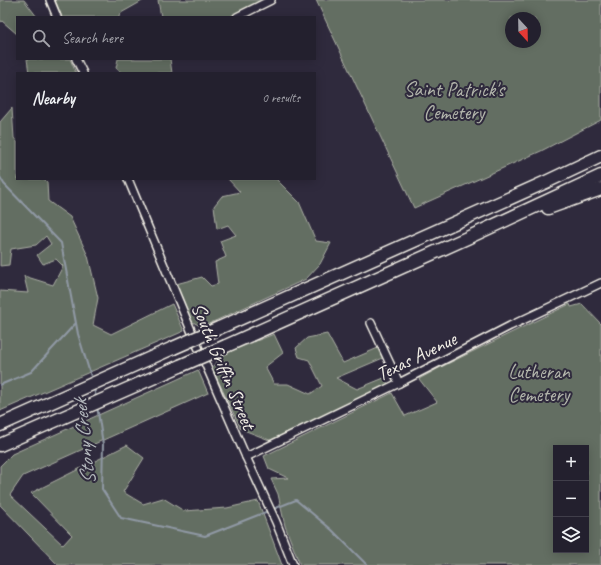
<!DOCTYPE html>
<html lang="en">
<head>
<meta charset="utf-8">
<style>
  body { margin:0; font-family:Caveat,sans-serif; background:#2b2836; color:#f1f3f6 }
  .controls { position:absolute; right:12px; bottom:12px; display:grid; overflow:hidden; border-radius:0px; box-shadow:0 2px 10px #0003 }
  .controls button { width:36px; height:36px; display:grid; place-items:center; padding:0; border:0; border-bottom:1px solid #403e4a; background:#23202e; color:#f1f3f6; font:20px sans-serif }
  .compass { position:absolute; left:505px; top:12px; width:36px; height:36px; border-radius:50%; background:#23202e; box-shadow:0 2px 10px #0003; rotate:158deg }
  .list { margin:0; padding:0; list-style:none }
  h2 { display:flex; justify-content:space-between; align-items:center; height:52px; margin:0; padding:0 16px; font-size:17px }
  h2 small { font-size:13px; font-weight:400; color:#a3a3aa }
  .icon { flex:none; width:22px; height:22px; fill:none; stroke:currentColor; stroke-width:2; stroke-linecap:round; stroke-linejoin:round }
  .map { position:relative; flex:none; width:601px; height:565px; overflow:hidden }
  .search { position:absolute; background:#23202e; box-shadow:0 2px 10px #0003; left:16px; top:16px; width:300px; height:44px; display:flex; align-items:center; gap:10px; box-sizing:border-box; padding:0 14px; border-radius:0px; color:#a3a3aa; font-size:15px }
  .panel { position:absolute; background:#23202e; box-shadow:0 2px 10px #0003; left:16px; top:72px; width:300px; height:108px; border-radius:0px }
  .map>svg:first-child { display:block }
</style>
</head>
<body>
<div class="map">
<svg width="601" height="565" viewBox="0 0 601 565">
  <rect width="100%" height="100%" fill="#2f2a3d"/>
  <filter id="ink" filterUnits="userSpaceOnUse"><feTurbulence type="fractalNoise" baseFrequency=".025" numOctaves="2"/><feDisplacementMap in="SourceGraphic" scale="8" xChannelSelector="R" yChannelSelector="G"/><feConvolveMatrix kernelMatrix="1 2 1 2 8 2 1 2 1" color-interpolation-filters="sRGB"/></filter>
  <g filter="url(#ink)">
    <!-- green -->
    <g fill="#646e62" stroke="#acb0a5" fill-rule="evenodd">
      <polygon points="0,0 24,0 37,17 17,17 17,34 2,21 0,22"/>
      <polygon points="55,0 144,0 121,13 119,17 62,17"/>
      <polygon points="158,0 260,0 260,2 230,17 161,17"/>
      <path d="M316 0H601V120L541 151 414 208ZM511 18H535V42H511Z"/>
      <polygon points="27,59 70,59 76,73 29,73"/>
      <polygon points="118,59 170,59 172,73 122,73 116,68"/>
      <polygon points="12,108 14,138 17,142 17,179 44,179 47,182 48,201 70,217 88,256 98,298 93,325 111,334 172,304 184,331 0,411 0,291 28,293 24,276 53,285 63,266 56,259 43,264 37,255 51,244 46,236 36,245 11,249 9,265 0,266 0,122"/>
      <polygon points="228,179 276,179 299,202 316,241 331,243 320,264 306,279 202,327 191,321 176,284 202,277 211,286 218,284 215,262 226,257 220,241 236,235 228,225 217,229 214,206 222,196 240,192"/>
      <path d="M570 304 571 307 582 304 601 324V565H300L285 526 278 494 271 479 288 478 269 469 264 456 392 393 405 416 437 402 419 379 441 367ZM556 448H586V550H556Z"/>
      <polygon points="274,334 283,353 265,367 274,384 288,384 310,394 322,386 309,360 299,357 296,348 307,338 327,334 343,363 378,348 383,358 336,378 357,389 384,378 388,384 272,441 241,429 212,368 221,355"/>
      <polygon points="198,370 208,393 23,476 10,495 63,545 72,535 31,493 127,445 144,458 123,492 143,504 163,498 184,511 227,508 258,501 282,565 58,565 0,505 0,466 12,454"/>
    </g>
    <g fill="none" stroke-linecap="round" stroke-linejoin="round">
      <!-- stream -->
      <g stroke="#9099a5" stroke-width="2">
        <polyline points="0,177 4,184 61,243 78,334 92,380"/>
        <polyline points="0,385 31,372 75,324"/>
        <polyline points="94,388 96,398"/>
        <polyline points="97,406 103,444 102,489 121,518 205,536 296,500 332,530 367,565"/>
      </g>
      <defs>
        <g id="minor">
          <polyline points="50,0 57,17"/>
          <polyline points="237,17 271,0"/>
          <polyline points="76,59 83,73"/>
          <polyline points="128,179 198,347 246,457 276,522 293,565"/>
          <polyline points="371,323 399,383"/>
          <polyline points="246,457 399,383 510,326 601,283"/>
        </g>
        <g id="motorway">
          <polyline points="548,208 601,189"/>
          <polyline points="219,328 546,182 601,156"/>
          <polyline points="226,346 467,238 601,176"/>
          <polyline points="0,425 173,348"/>
          <polyline points="0,445 180,366"/>
        </g>
      </defs>
      <!-- minor casing -->
      <use href="#minor" stroke="#f4f1e8" stroke-width="10"/>
      <!-- motorway casing -->
      <use href="#motorway" stroke="#f4f1e8" stroke-width="15"/>
      <!-- minor -->
      <use href="#minor" stroke="#2f2a3d" stroke-width="7"/>
      <!-- motorway -->
      <use href="#motorway" stroke="#2f2a3d" stroke-width="12"/>
      <defs>
        <g id="motorway-bridge">
          <polyline points="173,348 219,328"/>
          <polyline points="180,366 226,346"/>
        </g>
      </defs>
      <!-- motorway-bridge casing -->
      <use href="#motorway-bridge" stroke="#f4f1e8" stroke-width="15" stroke-linecap="butt"/>
      <!-- motorway-bridge -->
      <use href="#motorway-bridge" stroke="#2f2a3d" stroke-width="12"/>
    </g>
  </g>
  <g text-anchor="middle" stroke-width="4" stroke-linejoin="round" paint-order="stroke">
    <!-- park labels -->
    <g font-size="20" fill="#b3b6ac" stroke="#2f2a3d">
      <text x="454" y="96">Saint Patrick's<tspan x="454" dy="23">Cemetery</tspan></text>
      <text x="539" y="378">Lutheran<tspan x="539" dy="23">Cemetery</tspan></text>
    </g>
    <!-- street labels -->
    <g font-size="20" fill="#f4f1e8" stroke="#2f2a3d">
      <text transform="translate(416 356) rotate(-26)" y="7">Texas Avenue</text>
      <text transform="translate(224 366) rotate(67)" y="7">South Griffin Street</text>
    </g>
    <!-- water labels -->
    <g font-size="21" font-style="italic" fill="#b2b7bc" stroke="#2f2a3d">
      <text transform="translate(84 442) rotate(-96)" y="7">Stony Creek</text>
    </g>
  </g>
</svg>
<div class="controls">
<button>+</button>
<button>−</button>
<button><svg class="icon" aria-label="layers" viewBox="0 0 24 24"><path d="M12 4l9 5-9 5-9-5zM3 14l9 5 9-5"/></svg></button>
</div>
<svg class="compass" viewBox="-18 -18 36 36"><path d="M0-13l5 13h-10z" fill="#e53935"/><path d="M0 13l5-13h-10z" fill="#a3a3aa"/></svg>
<div class="search"><svg class="icon" aria-label="search" viewBox="0 0 24 24"><circle cx="10" cy="10" r="6"/><path d="M15 15l6 6"/></svg>Search here</div>
<section class="panel">
<h2>Nearby<small>0 results</small></h2>
<ul class="list">
</ul>
</section>
</div>
</body>
</html>
